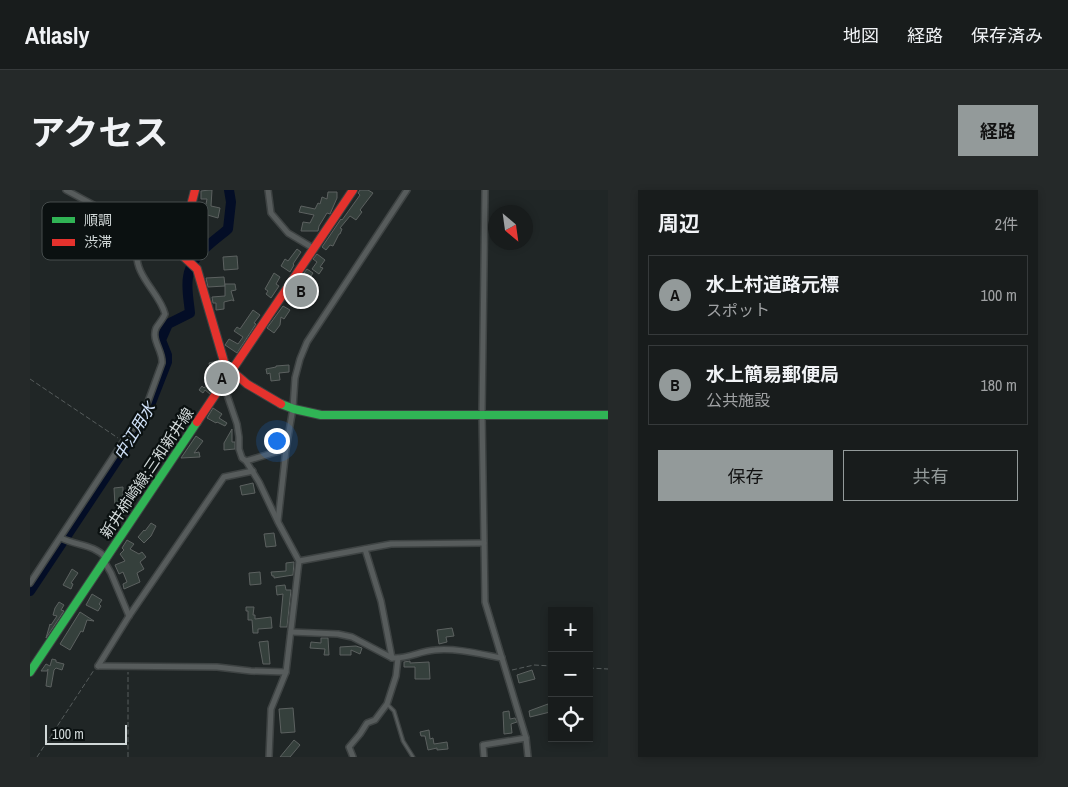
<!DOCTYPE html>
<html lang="ja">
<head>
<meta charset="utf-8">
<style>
  body { margin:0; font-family:"Archivo Narrow","Noto Sans JP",sans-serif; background:#252929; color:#f1f3f6 }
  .controls { position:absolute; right:15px; bottom:15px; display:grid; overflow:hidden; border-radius:0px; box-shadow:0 2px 8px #0003 }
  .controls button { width:45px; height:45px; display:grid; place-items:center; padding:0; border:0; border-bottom:1px solid #363a3b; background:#181c1c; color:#f1f3f6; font:25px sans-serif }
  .compass { position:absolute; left:458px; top:15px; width:45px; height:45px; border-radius:50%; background:#181c1c; box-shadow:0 2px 8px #0003; rotate:151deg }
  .scale { position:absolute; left:15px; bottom:12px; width:82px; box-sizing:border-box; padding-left:5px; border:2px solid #d1d8d8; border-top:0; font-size:14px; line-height:18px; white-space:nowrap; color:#d1d8d8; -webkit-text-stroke:4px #0b1111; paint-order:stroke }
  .you { position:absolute; left:246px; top:250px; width:18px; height:18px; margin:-12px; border:4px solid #fff; border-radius:50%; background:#1a73e8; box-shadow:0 0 0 8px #1a73e833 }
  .badge { display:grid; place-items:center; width:32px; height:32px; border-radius:50%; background:#939a9a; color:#111; font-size:16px; font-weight:700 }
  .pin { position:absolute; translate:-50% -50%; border:2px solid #fff; box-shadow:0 1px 5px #0006 }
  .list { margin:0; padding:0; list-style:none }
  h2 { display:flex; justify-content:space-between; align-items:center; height:65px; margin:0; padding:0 20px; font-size:21px }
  h2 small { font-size:16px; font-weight:400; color:#9fa1a3 }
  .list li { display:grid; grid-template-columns:32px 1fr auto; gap:15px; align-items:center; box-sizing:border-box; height:80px; margin:0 10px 10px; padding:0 10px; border:1px solid #363a3b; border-radius:0px }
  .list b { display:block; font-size:19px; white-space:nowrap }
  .list p { margin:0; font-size:16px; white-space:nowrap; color:#9fa1a3 }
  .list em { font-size:16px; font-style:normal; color:#9fa1a3 }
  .actions { display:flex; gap:10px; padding:15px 20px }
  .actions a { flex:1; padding:11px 0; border:1px solid #939a9a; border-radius:0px; text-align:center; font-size:18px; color:#939a9a }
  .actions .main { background:#939a9a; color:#111 }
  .icon { flex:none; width:28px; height:28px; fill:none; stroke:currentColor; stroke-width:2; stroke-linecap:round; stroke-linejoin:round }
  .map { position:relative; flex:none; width:578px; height:567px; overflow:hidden; border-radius:0px }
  header { display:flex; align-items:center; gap:30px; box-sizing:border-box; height:70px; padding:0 25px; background:#181c1c; border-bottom:1px solid #363a3b }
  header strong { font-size:24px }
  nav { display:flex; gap:28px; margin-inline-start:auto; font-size:18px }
  .intro { display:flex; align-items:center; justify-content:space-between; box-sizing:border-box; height:120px; padding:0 30px }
  h1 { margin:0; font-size:35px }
  .button { padding:12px 22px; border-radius:0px; background:#939a9a; color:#111; font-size:18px; font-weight:700 }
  main { display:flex; gap:30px; padding:0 30px }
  aside { flex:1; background:#181c1c; border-radius:0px; box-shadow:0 2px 8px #0003 }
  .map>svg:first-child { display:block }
</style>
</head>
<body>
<header>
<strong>Atlasly</strong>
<nav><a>地図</a><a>経路</a><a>保存済み</a></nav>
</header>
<div class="intro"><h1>アクセス</h1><a class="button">経路</a></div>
<main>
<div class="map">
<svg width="578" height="567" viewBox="0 0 578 567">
  <rect width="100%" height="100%" fill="#202626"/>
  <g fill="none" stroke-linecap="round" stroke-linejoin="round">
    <!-- river -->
    <path stroke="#030d26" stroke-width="10" d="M0 401 115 228 137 172V165L131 150 138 134 160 123C159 112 156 98 158 87 161 65 183 52 198 39L201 12 199 0"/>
  </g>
  <!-- building -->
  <g fill="#35403c" stroke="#5c6160">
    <polygon points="179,0 182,0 181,16 190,18 188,28 174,24 177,9 171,9 171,1"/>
    <polygon points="330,0 338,0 343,3 330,20 332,22 326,30 320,26 310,38 312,39 310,44 309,44 303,56 300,55 296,60 292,57 311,29 312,30 330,5 328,3"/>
    <polygon points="298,2 307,2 307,8 300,24 297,23 289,36 288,41 271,41 273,32 280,33 284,25 269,22 271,16 285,19 288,13 290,14 292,7 297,9"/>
    <polygon points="267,59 271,62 263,74 264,75 260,82 251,76 255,69 258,71"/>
    <polygon points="287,64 295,70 290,77 293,78 289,84 282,79 287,72 283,69"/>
    <polygon points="207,66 208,79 194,80 193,67"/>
    <polygon points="277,79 283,83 273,98 275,99 273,101 275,103 273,107 265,103 274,89 271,87"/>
    <polygon points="244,83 250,87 246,94 249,96 241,108 236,104 238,101 235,99"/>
    <polygon points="194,87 195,96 178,97 176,88"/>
    <polygon points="195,94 205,94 206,100 201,101 204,111 202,110 194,112 194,119 186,120 186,113 183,113 182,107 195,106"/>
    <polygon points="253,116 260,120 254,129 251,127 250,135 244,143 237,138"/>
    <polygon points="223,120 230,125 224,133 226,134 207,163 195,155 199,149 208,154 213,147 204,141 207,137 210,139"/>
    <polygon points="187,171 188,176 190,177 191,187 180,204 175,200 173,203 169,200 172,196 174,198 182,189 179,173"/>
    <polygon points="259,175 259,182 249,183 250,190 241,191 240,183 237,184 236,179 246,177 246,176"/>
    <polygon points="183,218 192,224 189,228 197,233 195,236 187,232 186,233 177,228"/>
    <polygon points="202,239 202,252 205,252 205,259 194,260 194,253"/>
    <polygon points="166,246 173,251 164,263 169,262 170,267 151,268"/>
    <polygon points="223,293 225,303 212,305 210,296"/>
    <polygon points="93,297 93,315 85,316 84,298"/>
    <polygon points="121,333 126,336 121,346 114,353 108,347 114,340 115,341"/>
    <polygon points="244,343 246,356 236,357 234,344"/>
    <polygon points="97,350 104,354 100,359 109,364 112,362 116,367 110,372 114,379 107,383 110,392 94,399 93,394 97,392 93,382 89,384 85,375 95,371 90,364 94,360 92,358"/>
    <polygon points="264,372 263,385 244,388 244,386 242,386 241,382 256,381 256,373"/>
    <polygon points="42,379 48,383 41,393 43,394 41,399 33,395"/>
    <polygon points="230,382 231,394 220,395 219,383"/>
    <polygon points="255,395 256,400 261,400 257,437 250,437 253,404 247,405 246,396"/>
    <polygon points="62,404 72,410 69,414 71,416 68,421 56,415"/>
    <polygon points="29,412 34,415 31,420 34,421 16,448 20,434 21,435 27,426 23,425 25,418"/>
    <polygon points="216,417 224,417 223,425 225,425 225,429 241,427 242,438 228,439 228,443 223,443 222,430 218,430 218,421 216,421"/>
    <polygon points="50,422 64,431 57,430 53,442 51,441 40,460 30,454"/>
    <polygon points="422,438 424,446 416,447 417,452 409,454 407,440"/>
    <polygon points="291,448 298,448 299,465 294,465 295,459 280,458 281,452 291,453"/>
    <polygon points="238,451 240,474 233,474 229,452"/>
    <polygon points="326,456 332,458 330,464 321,460 321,465 310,465 310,457"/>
    <polygon points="22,469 26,470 26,472 34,474 32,480 26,478 24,480 21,497 16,496 18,479 17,481 11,481 16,474 20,476"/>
    <polygon points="380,471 380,473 399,472 400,489 385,489 385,477 374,477 374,472"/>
    <polygon points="502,480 505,489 489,493 487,485"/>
    <polygon points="518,514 520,522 500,527 499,521"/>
    <polygon points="263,518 265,542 251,543 249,519"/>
    <polygon points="479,521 480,529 485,528 487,532 481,534 482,543 474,544 473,522"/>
    <polygon points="399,540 400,549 403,548 404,554 417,552 418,559 407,560 407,558 398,560 395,546 391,546 390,542"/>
    <polygon points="264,550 270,555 260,567 250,567"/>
  </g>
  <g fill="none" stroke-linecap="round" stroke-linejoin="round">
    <defs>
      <polyline id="lane" points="357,514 364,521 373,551 383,567"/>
      <g id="street">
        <polyline points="36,0 117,44 141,55"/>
        <polyline points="238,0 241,23 258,43 283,58"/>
        <polyline points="455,0 452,224 455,412 496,548 498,567"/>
        <polyline points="193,193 207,234 209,247 209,259 212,268 216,271 229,292 248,332 269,371 256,482 241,519 239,567"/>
        <polyline points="216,271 256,259"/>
        <polyline points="248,331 256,259 263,218 265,188 270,169 277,152 377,0"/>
        <path d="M31 348C47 356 64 354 76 368"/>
        <polyline points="335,359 351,411 362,468"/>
        <polyline points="74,371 81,383 99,426"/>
        <polyline points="269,371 361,354 454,353"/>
        <path d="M0 393 93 252 110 229 116 217 132 173C133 161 121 150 126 138 129 133 133 129 135 124 130 103 104 86 107 61 108 56 113 49 117 44"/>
        <path d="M261 442 308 444 322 447 362 468C377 469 390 461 405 460 427 458 450 464 472 468"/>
        <polyline points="68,476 99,426 194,287 223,281"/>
        <polyline points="68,476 187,477 221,481 256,482"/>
        <polyline points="323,567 319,557 330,544 337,533 345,530 357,514 366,486 368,468"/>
        <polyline points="454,567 453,555 496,548"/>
      </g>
      <g id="fast">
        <polyline points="251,214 264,219 291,225 578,225"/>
        <polyline points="0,482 167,232"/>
      </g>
      <g id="jam">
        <polyline points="165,0 157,31 141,55 167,79 195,175 217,194 251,214"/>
        <polyline points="167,232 323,0"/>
      </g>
    </defs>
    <!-- lane casing -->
    <use href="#lane" stroke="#3e4343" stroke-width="5"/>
    <!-- street casing -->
    <use href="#street" stroke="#3e4343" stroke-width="8"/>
    <!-- fast casing -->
    <use href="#fast" stroke="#3e4343" stroke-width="10"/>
    <!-- jam casing -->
    <use href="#jam" stroke="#3e4343" stroke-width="10"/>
    <!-- path -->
    <g stroke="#565c5c" stroke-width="1" stroke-dasharray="5 2.5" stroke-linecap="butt">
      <polyline points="0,189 88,248"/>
      <polyline points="559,478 578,479"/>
      <polyline points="482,480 504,475 522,476"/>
      <polyline points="7,567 64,480"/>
      <polyline points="98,567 98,482"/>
    </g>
    <!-- lane -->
    <use href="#lane" stroke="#575c5c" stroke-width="2.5"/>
    <!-- street -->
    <use href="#street" stroke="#575c5c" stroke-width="5"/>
    <!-- fast -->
    <use href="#fast" stroke="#30b455" stroke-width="8"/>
    <!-- jam -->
    <use href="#jam" stroke="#e5322d" stroke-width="8"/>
  </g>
  <g text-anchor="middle" stroke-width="4.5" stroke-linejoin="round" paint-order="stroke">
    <!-- street labels -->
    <g font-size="15" fill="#d1d8d8" stroke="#0b1111">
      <text transform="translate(117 283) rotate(-56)" y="5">新井柿崎線;三和新井線</text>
    </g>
    <!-- water labels -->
    <g font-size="16" font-style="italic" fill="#d2e3fa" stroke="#0b1111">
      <text transform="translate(104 241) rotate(-59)" y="6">中江用水</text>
    </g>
  </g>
  <!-- legend -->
  <rect x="12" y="12" width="166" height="58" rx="8" fill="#0b1111" stroke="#464d4d" stroke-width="1"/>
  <rect x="22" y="27" width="23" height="6" fill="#30b455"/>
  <rect x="22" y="49" width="23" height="7" fill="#e5322d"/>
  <g font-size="14" fill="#d1d8d8">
    <text x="54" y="35">順調</text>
    <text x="54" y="57">渋滞</text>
  </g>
</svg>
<div class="controls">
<button>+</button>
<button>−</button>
<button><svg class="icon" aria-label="locate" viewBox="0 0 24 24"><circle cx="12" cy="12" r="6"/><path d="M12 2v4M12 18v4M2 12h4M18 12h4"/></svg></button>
</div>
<svg class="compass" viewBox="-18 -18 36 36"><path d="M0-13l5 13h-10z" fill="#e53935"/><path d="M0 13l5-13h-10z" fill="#9fa1a3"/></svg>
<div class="scale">100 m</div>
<div class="you"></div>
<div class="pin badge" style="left:192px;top:188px">A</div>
<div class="pin badge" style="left:271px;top:101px">B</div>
</div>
<aside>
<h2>周辺<small>2件</small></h2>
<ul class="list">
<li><span class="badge">A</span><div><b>水上村道路元標</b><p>スポット</p></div><em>100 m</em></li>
<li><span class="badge">B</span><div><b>水上簡易郵便局</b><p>公共施設</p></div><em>180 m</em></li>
</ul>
<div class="actions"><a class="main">保存</a><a>共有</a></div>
</aside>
</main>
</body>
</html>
